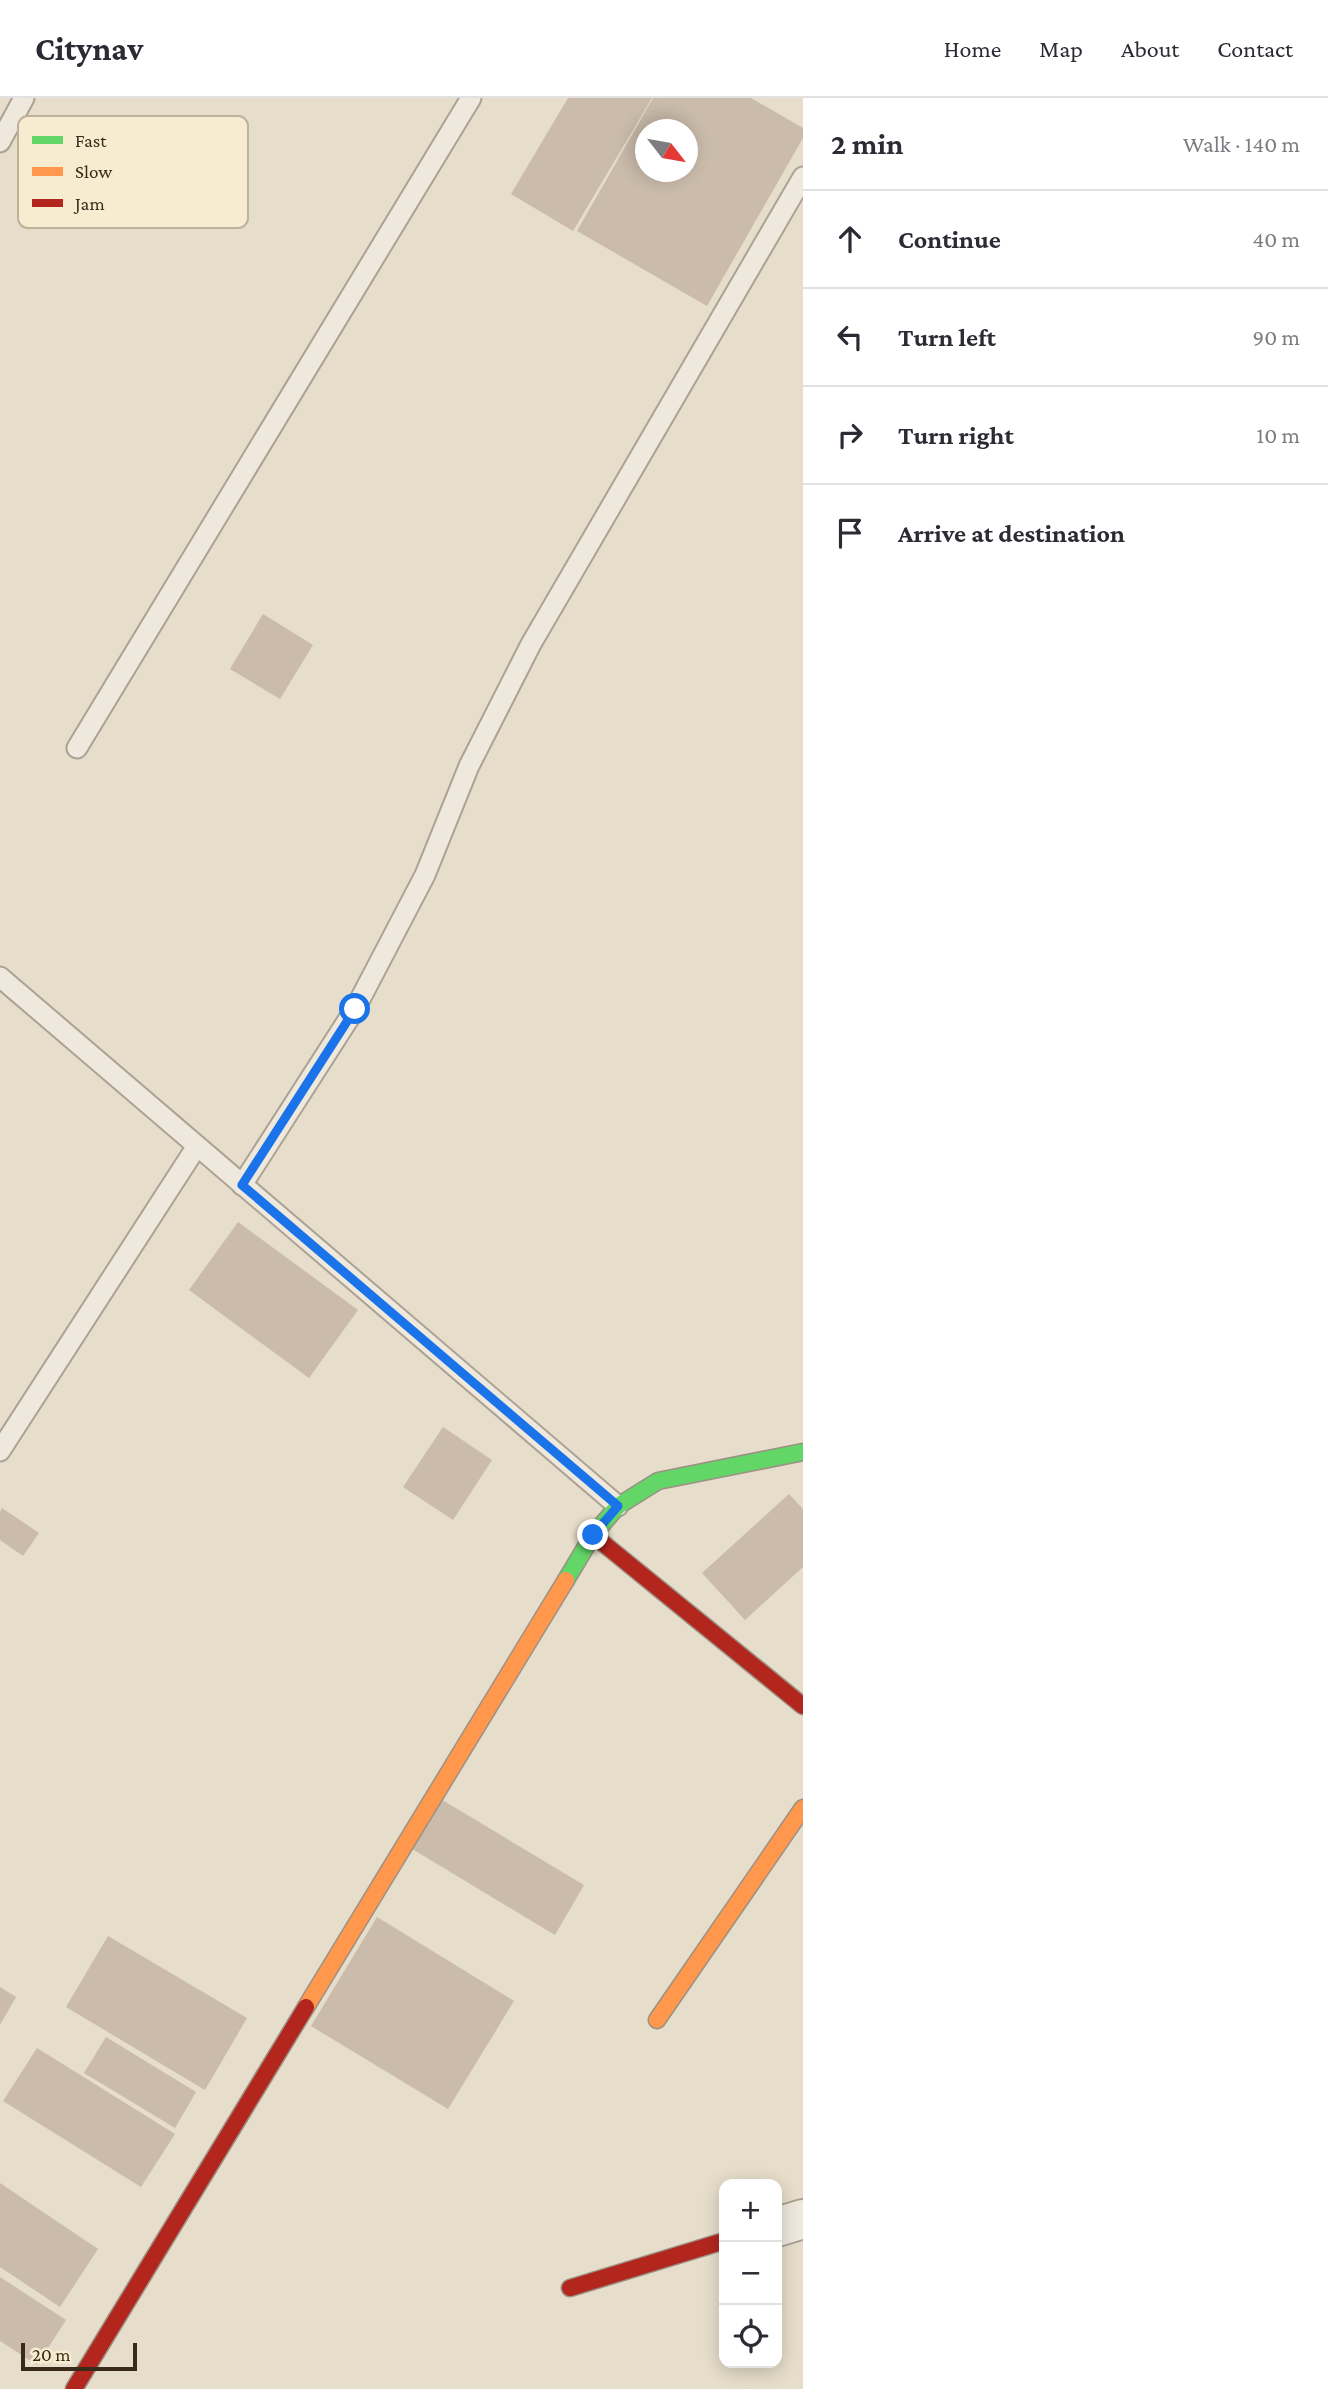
<!DOCTYPE html>
<html lang="en">
<head>
<meta charset="utf-8">
<style>
  body { margin:0; font-family:"Crimson Pro",serif; background:#f7f7f7; color:#2b2b33 }
  .controls { position:absolute; right:21px; bottom:21px; display:grid; overflow:hidden; border-radius:14px; box-shadow:0 4px 18px #0003 }
  .controls button { width:63px; height:63px; display:grid; place-items:center; padding:0; border:0; border-bottom:2px solid #e1e1e2; background:#fff; color:#2b2b33; font:35px sans-serif }
  .compass { position:absolute; left:635px; top:21px; width:63px; height:63px; border-radius:50%; background:#fff; box-shadow:0 4px 18px #0003; rotate:121deg }
  .scale { position:absolute; left:21px; bottom:18px; width:116px; box-sizing:border-box; padding-left:7px; border:4px solid #3a2a1c; border-top:0; font-size:19px; line-height:24px; white-space:nowrap; color:#3a2a1c; -webkit-text-stroke:5px #f8ecd0; paint-order:stroke }
  .stop { position:absolute; width:21px; height:21px; margin:-16px; border:5px solid #1a73e8; border-radius:50%; background:#fff }
  .stop.end { background:#1a73e8; border-color:#fff; box-shadow:0 2px 7px #0008 }
  .list { margin:0; padding:0; list-style:none }
  h2 { display:flex; justify-content:space-between; align-items:center; height:91px; margin:0; padding:0 28px; font-size:30px }
  h2 small { font-size:23px; font-weight:400; color:#7c7c81 }
  .list li { display:grid; grid-template-columns:46px 1fr auto; gap:21px; align-items:center; box-sizing:border-box; height:98px; padding:0 28px; border-top:2px solid #e1e1e2 }
  .list b { display:block; font-size:26px; white-space:nowrap }
  .list em { font-size:23px; font-style:normal; color:#7c7c81 }
  .icon { flex:none; width:38px; height:38px; fill:none; stroke:currentColor; stroke-width:2; stroke-linecap:round; stroke-linejoin:round }
  .map { position:relative; flex:none; width:803px; height:2291px; overflow:hidden }
  header { display:flex; align-items:center; gap:42px; box-sizing:border-box; height:98px; padding:0 35px; background:#fff; border-bottom:2px solid #e1e1e2 }
  header strong { font-size:33px }
  nav { display:flex; gap:38px; margin-inline-start:auto; font-size:24px }
  main { display:flex }
  aside { flex:1; background:#fff }
  .map>svg:first-child { display:block }
</style>
</head>
<body>
<header>
<strong>Citynav</strong>
<nav><a>Home</a><a>Map</a><a>About</a><a>Contact</a></nav>
</header>
<main>
<div class="map">
<svg width="803" height="2291" viewBox="0 0 803 2291">
  <rect width="100%" height="100%" fill="#e6ddca"/>
  <!-- building -->
  <g fill="#cabbab" fill-rule="evenodd">
    <polygon points="568,0 652,0 573,133 511,96"/>
    <path d="M653 0H751L803 30V40L707 208 577 133ZM646 32H688V74H646Z"/>
    <polygon points="263,516 313,547 280,601 230,571"/>
    <polygon points="238,1124 358,1212 309,1280 189,1192"/>
    <polygon points="443,1329 492,1362 453,1422 403,1389"/>
    <polygon points="789,1396 803,1411 803,1469 745,1522 702,1475"/>
    <polygon points="2,1410 39,1435 23,1458 0,1442 0,1414"/>
    <polygon points="439,1700 584,1787 555,1837 409,1749"/>
    <polygon points="377,1819 514,1903 448,2011 311,1928"/>
    <polygon points="108,1838 247,1920 205,1992 66,1909"/>
    <polygon points="0,1889 16,1899 0,1927"/>
    <polygon points="106,1939 196,1994 175,2030 84,1975"/>
    <polygon points="37,1950 175,2036 141,2089 3,2003"/>
    <polygon points="0,2085 98,2151 60,2209 0,2169"/>
    <polygon points="0,2179 66,2222 37,2267 0,2243"/>
  </g>
  <g fill="none" stroke-linecap="round" stroke-linejoin="round">
    <defs>
      <g id="lane">
        <polyline points="0,44 24,0"/>
        <polyline points="77,650 471,0"/>
        <polyline points="0,879 618,1408"/>
        <polyline points="242,1087 355,911 425,777 469,668 531,546 803,79"/>
        <polyline points="0,1353 197,1048"/>
      </g>
      <polyline id="street" points="777,2129 803,2121"/>
      <polyline id="fast" points="566,1482 593,1437 618,1408 658,1383 803,1354"/>
      <g id="slow">
        <polyline points="306,1909 566,1482"/>
        <polyline points="657,1922 803,1710"/>
      </g>
      <g id="jam">
        <polyline points="593,1437 803,1608"/>
        <polyline points="570,2190 724,2143"/>
        <polyline points="74,2291 306,1909"/>
      </g>
    </defs>
    <!-- lane casing -->
    <use href="#lane" stroke="#aba294" stroke-width="23"/>
    <!-- street casing -->
    <use href="#street" stroke="#aba294" stroke-width="42"/>
    <!-- fast casing -->
    <use href="#fast" stroke="#9b9184" stroke-width="19"/>
    <!-- slow casing -->
    <use href="#slow" stroke="#9b9184" stroke-width="19"/>
    <!-- jam casing -->
    <use href="#jam" stroke="#9b9184" stroke-width="19"/>
    <!-- lane -->
    <use href="#lane" stroke="#eee8dd" stroke-width="19"/>
    <!-- street -->
    <use href="#street" stroke="#eee8dd" stroke-width="38"/>
    <!-- fast -->
    <use href="#fast" stroke="#63d668" stroke-width="16"/>
    <!-- slow -->
    <use href="#slow" stroke="#ff974d" stroke-width="16"/>
    <!-- jam -->
    <use href="#jam" stroke="#b3261e" stroke-width="16"/>
  </g>
  <g fill="none" stroke-linecap="round" stroke-linejoin="round">
    <!-- route -->
    <polyline stroke="#1a73e8" stroke-width="9" points="355,911 242,1087 618,1408 593,1437"/>
  </g>
  <!-- legend -->
  <rect x="18" y="18" width="230" height="112" rx="10" fill="#f8ecd0" stroke="#bfb29a" stroke-width="2"/>
  <rect x="32" y="38" width="31" height="8" fill="#63d668"/>
  <rect x="32" y="69" width="31" height="9" fill="#ff974d"/>
  <rect x="32" y="101" width="31" height="8" fill="#b3261e"/>
  <g font-size="19" fill="#3a2a1c">
    <text x="75" y="49">Fast</text>
    <text x="75" y="80">Slow</text>
    <text x="75" y="112">Jam</text>
  </g>
</svg>
<div class="controls">
<button>+</button>
<button>−</button>
<button><svg class="icon" aria-label="locate" viewBox="0 0 24 24"><circle cx="12" cy="12" r="6"/><path d="M12 2v4M12 18v4M2 12h4M18 12h4"/></svg></button>
</div>
<svg class="compass" viewBox="-18 -18 36 36"><path d="M0-13l5 13h-10z" fill="#e53935"/><path d="M0 13l5-13h-10z" fill="#7c7c81"/></svg>
<div class="scale">20 m</div>
<div class="stop" style="left:355px;top:911px"></div>
<div class="stop end" style="left:593px;top:1437px"></div>
</div>
<aside>
<h2>2 min<small>Walk · 140 m</small></h2>
<ul class="list">
<li><svg class="icon" aria-label="ahead" viewBox="0 0 24 24"><path d="M12 20V5M6 11l6-6 6 6"/></svg><div><b>Continue</b></div><em>40 m</em></li>
<li><svg class="icon" aria-label="left" viewBox="0 0 24 24"><path d="M17 20v-9H6M10 6l-5 5 5 5"/></svg><div><b>Turn left</b></div><em>90 m</em></li>
<li><svg class="icon" aria-label="right" viewBox="0 0 24 24"><path d="M7 20v-9h11M14 6l5 5-5 5"/></svg><div><b>Turn right</b></div><em>10 m</em></li>
<li><svg class="icon" aria-label="arrive" viewBox="0 0 24 24"><path d="M6 21V4h12l-3 4 3 4H6"/></svg><div><b>Arrive at destination</b></div></li>
</ul>
</aside>
</main>
</body>
</html>
